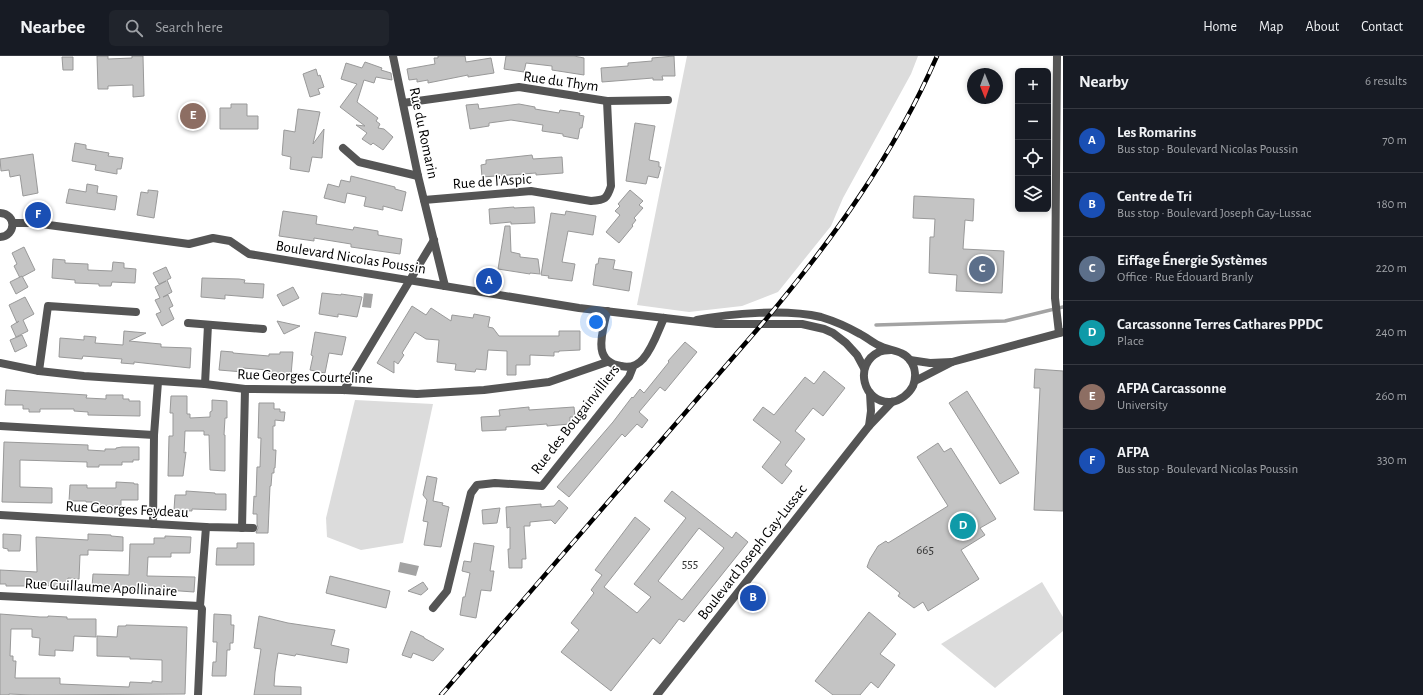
<!DOCTYPE html>
<html lang="en">
<head>
<meta charset="utf-8">
<style>
  body { margin:0; font-family:"Alegreya Sans",sans-serif; background:#20242c; color:#f1f3f6 }
  .controls { position:absolute; right:12px; top:12px; display:grid; overflow:hidden; border-radius:6px; box-shadow:0 2px 6px #0003 }
  .controls button { width:36px; height:36px; display:grid; place-items:center; padding:0; border:0; border-bottom:1px solid #363941; background:#171b24; color:#f1f3f6; font:20px sans-serif }
  .compass { position:absolute; left:967px; top:12px; width:36px; height:36px; border-radius:50%; background:#171b24; box-shadow:0 2px 6px #0003; rotate:179deg }
  .you { position:absolute; left:596px; top:266px; width:14px; height:14px; margin:-10px; border:3px solid #fff; border-radius:50%; background:#1a73e8; box-shadow:0 0 0 6px #1a73e833 }
  .badge { display:grid; place-items:center; width:26px; height:26px; border-radius:50%; background:#0b8043; color:#fff; font-size:13px; font-weight:700 }
  .pin { position:absolute; translate:-50% -50%; border:2px solid #fff; box-shadow:0 1px 4px #0006 }
  .list { margin:0; padding:0; list-style:none }
  h2 { display:flex; justify-content:space-between; align-items:center; height:52px; margin:0; padding:0 16px; font-size:17px }
  h2 small { font-size:13px; font-weight:400; color:#9ea1a6 }
  .list li { display:grid; grid-template-columns:26px 1fr auto; gap:12px; align-items:center; box-sizing:border-box; height:64px; padding:0 16px; border-top:1px solid #363941 }
  .list b { display:block; font-size:15px; white-space:nowrap }
  .list p { margin:0; font-size:13px; white-space:nowrap; color:#9ea1a6 }
  .list em { font-size:13px; font-style:normal; color:#9ea1a6 }
  .icon { flex:none; width:22px; height:22px; fill:none; stroke:currentColor; stroke-width:2; stroke-linecap:round; stroke-linejoin:round }
  .map { position:relative; flex:none; width:1063px; height:639px; overflow:hidden }
  header { display:flex; align-items:center; gap:24px; box-sizing:border-box; height:56px; padding:0 20px; background:#171b24; border-bottom:1px solid #363941 }
  header strong { font-size:19px }
  nav { display:flex; gap:22px; margin-inline-start:auto; font-size:14px }
  .search { width:280px; height:36px; background:#20242c; display:flex; align-items:center; gap:10px; box-sizing:border-box; padding:0 14px; border-radius:6px; color:#9ea1a6; font-size:15px }
  main { display:flex }
  aside { flex:1; background:#171b24 }
  .map>svg:first-child { display:block }
</style>
</head>
<body>
<header>
<strong>Nearbee</strong>
<div class="search"><svg class="icon" aria-label="search" viewBox="0 0 24 24"><circle cx="10" cy="10" r="6"/><path d="M15 15l6 6"/></svg>Search here</div>
<nav><a>Home</a><a>Map</a><a>About</a><a>Contact</a></nav>
</header>
<main>
<div class="map">
<svg width="1063" height="639" viewBox="0 0 1063 639">
  <rect width="100%" height="100%" fill="#fff"/>
  <!-- green -->
  <g fill="#dcdcdc">
    <polygon points="687,0 918,0 911,18 843,142 831,170 778,236 742,250 689,256 637,249"/>
    <polygon points="355,344 433,348 403,487 361,494 327,481 326,462"/>
    <polygon points="1042,526 1063,561 1063,575 995,632 941,588"/>
  </g>
  <!-- water -->
  <g fill="#a3a3a3">
    <polygon points="364,237 373,238 371,252 362,251"/>
    <polygon points="400,506 419,510 416,520 398,516"/>
  </g>
  <g fill="none" stroke-linecap="round" stroke-linejoin="round">
    <!-- stream -->
    <polyline stroke="#a3a3a3" stroke-width="3.5" points="876,269 1005,265 1063,251"/>
  </g>
  <!-- building -->
  <g fill="#c4c4c4" stroke="#999" fill-rule="evenodd">
    <polygon points="97,0 108,0 108,3 132,2 132,0 143,0 144,40 133,41 133,29 108,30 108,33 98,33"/>
    <polygon points="438,0 465,0 466,6 491,2 494,17 468,21 468,19 428,27 428,24 417,26 417,23 409,24 407,13 435,8 434,2 438,2"/>
    <polygon points="506,0 574,0 584,2 584,19 552,14 552,10 526,7 524,16 504,13"/>
    <polygon points="674,0 675,20 662,20 663,24 653,24 653,22 602,26 601,12 628,10 628,7 652,5 652,2"/>
    <polygon points="62,1 73,1 73,14 63,14"/>
    <polygon points="365,6 382,12 381,14 391,17 392,24 376,21 374,27 364,24 357,46 378,62 376,65 380,68 378,72 384,73 393,81 383,94 373,87 371,89 362,83 367,77 356,69 365,70 340,51 357,28 341,23 346,7 362,12"/>
    <polygon points="316,13 318,20 320,19 324,31 318,33 320,38 310,41 303,18"/>
    <polygon points="231,48 247,48 247,60 258,60 258,73 220,73 220,52 231,52"/>
    <polygon points="478,48 479,53 519,48 535,51 535,53 559,57 560,54 580,57 579,59 584,60 582,72 580,72 578,83 563,80 563,78 542,75 543,69 511,64 489,67 489,70 470,73 466,49"/>
    <polygon points="298,53 320,56 313,88 324,73 322,102 312,101 309,116 290,113 291,101 282,99 284,74 295,76"/>
    <polygon points="635,67 655,70 649,104 659,106 659,111 661,111 658,122 648,120 646,128 626,125"/>
    <polygon points="75,87 86,89 86,93 109,97 108,100 123,102 121,113 117,113 117,118 95,114 96,109 72,105"/>
    <polygon points="33,98 38,137 23,140 20,119 10,121 9,114 1,115 0,103"/>
    <polygon points="532,99 533,103 562,101 563,117 536,119 536,117 482,121 481,109 486,108 486,104"/>
    <polygon points="351,120 395,131 395,133 406,136 402,155 383,150 383,154 364,150 366,141 347,137 345,147 324,142 328,128 339,131 341,124 350,126"/>
    <polygon points="87,128 98,130 97,137 117,140 115,154 66,147 69,133 86,136"/>
    <polygon points="148,134 158,135 154,162 137,159 141,136 148,137"/>
    <polygon points="630,134 643,145 639,149 643,152 634,162 636,164 632,169 633,170 619,187 606,176 620,159 615,155 620,150 618,148"/>
    <polygon points="914,140 974,143 973,165 965,164 963,193 1004,195 1002,237 956,235 957,219 929,217 930,181 934,181 935,163 913,162"/>
    <polygon points="514,151 514,152 534,151 535,167 511,168 511,166 490,168 489,153"/>
    <polygon points="283,155 317,160 316,168 353,174 354,171 378,175 378,179 402,183 400,198 351,191 351,188 314,182 314,185 279,180"/>
    <polygon points="566,155 596,160 593,179 568,175 562,206 575,208 572,225 548,222 549,220 541,219 551,157 565,159"/>
    <polygon points="505,170 510,170 511,196 520,198 520,201 538,203 540,218 530,217 530,218 498,213"/>
    <polygon points="24,191 35,214 20,222 14,210 17,208 12,197"/>
    <polygon points="599,202 615,204 613,213 632,216 629,235 593,229 596,208 598,208"/>
    <polygon points="53,203 65,204 65,207 88,208 88,214 112,215 113,206 124,207 124,212 136,213 135,227 112,226 111,230 99,230 99,228 75,227 75,224 52,222"/>
    <polygon points="166,211 171,222 167,224 172,236 163,241 168,239 173,250 169,252 174,263 162,270 156,258 161,256 155,244 160,242 155,231 166,225 159,228 153,217"/>
    <polygon points="22,220 28,231 16,238 10,226"/>
    <polygon points="202,222 239,223 245,224 244,227 264,228 263,242 225,239 225,243 201,241"/>
    <polygon points="293,231 299,242 283,250 277,239"/>
    <polygon points="322,237 341,239 341,238 362,241 357,261 338,258 338,261 319,258"/>
    <polygon points="25,241 34,258 23,264 28,275 16,281 11,270 19,265 17,267 9,249"/>
    <polygon points="412,250 426,259 431,252 451,265 452,259 473,262 474,258 490,261 488,271 493,272 499,280 559,280 559,275 580,275 580,294 559,295 559,296 554,296 554,300 530,299 530,309 516,309 516,319 507,319 507,295 488,294 486,314 476,313 475,316 455,314 456,308 437,306 439,284 426,283 415,276 402,297 404,299 398,308 394,305 394,317 377,307"/>
    <polygon points="277,265 300,270 284,278"/>
    <polygon points="124,275 146,277 129,285 161,288 161,291 191,292 190,312 134,306 134,308 121,307 122,303 83,300 82,303 59,301 60,282 84,284 84,280 96,281 95,287 123,289"/>
    <polygon points="315,276 346,281 342,299 329,297 325,317 310,314 313,300 311,299"/>
    <polygon points="22,279 27,290 15,296 10,284"/>
    <polygon points="685,286 697,296 665,335 660,331 639,356 648,364 642,372 637,368 625,381 622,378 569,441 557,431 613,366 632,341 633,342 640,333 644,337 669,306 668,305"/>
    <polygon points="221,295 233,296 233,297 269,300 269,298 280,298 280,296 293,296 291,319 268,317 268,314 243,312 243,316 219,314"/>
    <polygon points="1035,313 1063,315 1063,455 1034,454 1040,332 1034,332"/>
    <polygon points="824,315 845,332 823,360 813,352 795,375 805,383 785,409 792,415 782,428 762,411 781,386 753,364 763,351 774,359 805,321 814,328"/>
    <polygon points="6,334 87,339 86,342 106,343 106,339 123,339 123,343 129,343 129,345 140,345 140,360 88,359 88,356 74,355 74,353 40,353 40,356 29,356 29,353 23,353 23,349 5,349"/>
    <polygon points="967,335 1019,417 1000,428 949,347"/>
    <polygon points="171,340 187,340 187,358 190,358 190,362 210,361 210,356 212,355 212,344 227,345 227,362 225,362 224,379 225,379 225,415 210,414 209,379 204,379 204,375 185,375 184,397 186,396 183,420 168,420 169,380 173,380 173,357 170,357"/>
    <polygon points="259,347 274,347 274,353 280,353 280,356 285,356 284,365 275,364 275,370 273,370 273,394 276,394 275,412 274,412 274,417 272,417 271,430 270,430 268,477 256,477 258,472 257,468 257,458 253,458 254,440 256,441 257,411 260,411 261,382 258,382"/>
    <polygon points="529,351 529,354 574,351 575,361 570,361 570,368 547,370 547,368 506,371 506,374 482,375 481,361 500,360 499,354"/>
    <polygon points="4,386 88,389 88,394 105,395 105,393 116,393 116,392 122,391 139,391 139,404 133,404 133,406 122,406 122,409 99,409 99,411 87,411 87,406 20,404 20,431 52,432 52,447 2,446"/>
    <polygon points="938,387 944,396 951,392 996,463 980,472 985,479 961,494 979,523 928,555 923,546 914,552 898,540 900,537 867,511 870,503 878,490 886,485 888,487 948,450 917,401"/>
    <polygon points="427,420 437,422 433,445 443,447 442,449 449,451 441,491 424,489 428,466 423,465 427,444 423,439"/>
    <polygon points="116,426 134,427 134,428 138,428 138,444 121,444 121,450 92,449 92,446 86,446 86,445 69,445 70,429 87,429 87,432 116,432"/>
    <polygon points="186,435 215,437 215,438 226,438 226,454 192,453 192,455 174,454 175,439 186,439"/>
    <path d="M672 435 732 482 736 476 748 486 684 566 679 563 660 588 653 582 611 635 561 596 579 574 571 567 594 537 591 534 602 519 595 514 635 461 650 473 604 531 637 557 651 541 634 528 686 462 664 445ZM699 472 724 492 682 544 658 525Z"/>
    <polygon points="559,444 568,452 555,468 551,464 530,466 530,470 524,470 526,503 522,503 522,512 509,512 508,493 510,493 510,471 507,472 506,451 541,448 541,451 554,450"/>
    <polygon points="500,452 497,467 483,468 482,454"/>
    <polygon points="3,478 21,479 20,495 8,495 8,493 3,492"/>
    <polygon points="88,478 111,479 111,480 123,481 123,495 88,494 88,499 80,499 79,523 68,522 67,531 39,529 39,530 6,530 6,528 0,528 0,514 37,516 36,481 88,484"/>
    <polygon points="165,480 191,481 190,497 171,497 171,501 148,501 147,520 195,521 194,536 166,534 166,535 101,533 101,532 92,531 93,518 129,519 130,488 154,488 154,482 165,482"/>
    <polygon points="237,487 254,487 254,509 216,509 217,492 237,492"/>
    <polygon points="474,487 494,490 490,515 494,515 491,535 481,534 476,562 460,559 463,541 465,541 470,517 462,515 464,505 471,506"/>
    <polygon points="330,520 390,535 386,552 326,537"/>
    <polygon points="423,526 428,533 421,539 408,535"/>
    <polygon points="869,556 896,578 880,598 895,609 878,632 871,626 860,639 833,639 815,625"/>
    <polygon points="0,558 40,561 48,561 48,560 67,561 67,563 96,563 96,581 74,580 73,595 55,594 55,600 39,599 40,582 32,581 32,573 11,573 10,600 13,600 13,605 16,605 15,622 60,622 60,628 129,631 130,626 152,627 152,625 162,626 162,604 137,603 130,603 130,601 97,600 97,580 117,581 118,570 126,570 126,569 187,571 185,638 32,639 9,638 9,639 0,639"/>
    <polygon points="214,558 231,559 231,569 234,569 233,587 230,587 230,594 227,594 226,620 212,620 213,606 216,606 217,586 213,586"/>
    <polygon points="259,560 288,567 335,574 331,589 349,593 347,607 296,598 295,600 278,597 275,616 274,630 301,631 301,639 254,639 261,593 254,592"/>
    <polygon points="411,575 424,581 424,582 444,593 433,605 413,597 411,602 402,599"/>
  </g>
  <g fill="none" stroke-linecap="round" stroke-linejoin="round">
    <!-- street -->
    <g stroke="#555" stroke-width="8">
      <polyline points="393,0 418,120 445,230"/>
      <polyline points="1057,0 1055,242 1059,277"/>
      <polyline points="403,47 519,31 607,45 668,44"/>
      <polyline points="343,92 359,106 418,120"/>
      <path d="M424 144 531 135 591 145C605 144 607 143 611 130L607 45"/>
      <path d="M0 157C17 158 16 180 0 181"/>
      <polyline points="13,167 34,167 189,188 213,182 230,185 249,198 579,252 716,268 802,268 824,273 833,277 846,287 857,299 864,312"/>
      <path d="M607 255C603 275 591 306 621 310 630 312 637 310 643 303 653 292 658 275 664 262"/>
      <path d="M697 264C731 257 787 253 821 261 834 265 848 271 860 278 866 281 872 286 878 289 889 295 903 294 910 304 916 312 916 322 913 330 909 338 900 345 891 346 863 348 853 308 879 296 883 294 887 294 891 294"/>
      <polyline points="188,267 263,273"/>
      <polyline points="910,304 930,307 952,306 915,325"/>
      <polyline points="952,306 1063,276"/>
      <polyline points="0,307 39,315 84,320 205,328 245,333 344,334 417,338 484,334 549,326 607,306"/>
      <polyline points="39,315 48,250 136,256"/>
      <polyline points="205,328 208,269"/>
      <polyline points="344,334 434,184"/>
      <polyline points="0,370 154,379"/>
      <polyline points="869,370 871,355 870,337"/>
      <polyline points="0,459 206,471 253,472"/>
      <polyline points="153,468 154,379 158,326"/>
      <polyline points="242,472 245,333"/>
      <polyline points="0,540 200,550"/>
      <polyline points="433,552 447,535 471,437 477,429 495,427 542,430 629,321 633,311"/>
      <polyline points="198,639 202,553 200,550 206,471"/>
      <polyline points="657,639 869,370 892,346"/>
    </g>
    <defs>
      <path id="rail" d="M441 639 762 268C831 186 894 99 937 0"/>
    </defs>
    <!-- rail casing -->
    <use href="#rail" stroke="#000" stroke-width="4.5"/>
    <!-- rail -->
    <use href="#rail" stroke="#fff" stroke-width="3" stroke-dasharray="9" stroke-linecap="butt"/>
  </g>
  <g text-anchor="middle" stroke-width="3" stroke-linejoin="round" paint-order="stroke">
    <!-- number labels -->
    <g font-size="13" fill="#313131">
      <text x="925" y="498">665</text>
      <text x="690" y="512">555</text>
    </g>
    <!-- street labels -->
    <g font-size="15" fill="#000" stroke="#fff">
      <text transform="translate(561 25) rotate(8)" y="5">Rue du Thym</text>
      <text transform="translate(424 77) rotate(78)" y="5">Rue du Romarin</text>
      <text transform="translate(492 125) rotate(-4)" y="5">Rue de l'Aspic</text>
      <text transform="translate(351 201) rotate(9)" y="5">Boulevard Nicolas Poussin</text>
      <text transform="translate(305 320) rotate(2)" y="5">Rue Georges Courteline</text>
      <text transform="translate(575 363) rotate(-52)" y="5">Rue des Bougainvilliers</text>
      <text transform="translate(127 453) rotate(3)" y="5">Rue Georges Feydeau</text>
      <text transform="translate(752 496) rotate(-52)" y="5">Boulevard Joseph Gay-Lussac</text>
      <text transform="translate(101 531) rotate(3)" y="5">Rue Guillaume Apollinaire</text>
    </g>
  </g>
</svg>
<div class="controls">
<button>+</button>
<button>−</button>
<button><svg class="icon" aria-label="locate" viewBox="0 0 24 24"><circle cx="12" cy="12" r="6"/><path d="M12 2v4M12 18v4M2 12h4M18 12h4"/></svg></button>
<button><svg class="icon" aria-label="layers" viewBox="0 0 24 24"><path d="M12 4l9 5-9 5-9-5zM3 14l9 5 9-5"/></svg></button>
</div>
<svg class="compass" viewBox="-18 -18 36 36"><path d="M0-13l5 13h-10z" fill="#e53935"/><path d="M0 13l5-13h-10z" fill="#9ea1a6"/></svg>
<div class="you"></div>
<div class="pin badge" style="left:489px;top:225px;background:#1a4fb4">A</div>
<div class="pin badge" style="left:753px;top:542px;background:#1a4fb4">B</div>
<div class="pin badge" style="left:982px;top:213px;background:#5c6f8a">C</div>
<div class="pin badge" style="left:963px;top:470px;background:#0f9aa8">D</div>
<div class="pin badge" style="left:193px;top:60px;background:#8d6e63">E</div>
<div class="pin badge" style="left:38px;top:159px;background:#1a4fb4">F</div>
</div>
<aside>
<h2>Nearby<small>6 results</small></h2>
<ul class="list">
<li><span class="badge" style="background:#1a4fb4">A</span><div><b>Les Romarins</b><p>Bus stop · Boulevard Nicolas Poussin</p></div><em>70 m</em></li>
<li><span class="badge" style="background:#1a4fb4">B</span><div><b>Centre de Tri</b><p>Bus stop · Boulevard Joseph Gay-Lussac</p></div><em>180 m</em></li>
<li><span class="badge" style="background:#5c6f8a">C</span><div><b>Eiffage Énergie Systèmes</b><p>Office · Rue Édouard Branly</p></div><em>220 m</em></li>
<li><span class="badge" style="background:#0f9aa8">D</span><div><b>Carcassonne Terres Cathares PPDC</b><p>Place</p></div><em>240 m</em></li>
<li><span class="badge" style="background:#8d6e63">E</span><div><b>AFPA Carcassonne</b><p>University</p></div><em>260 m</em></li>
<li><span class="badge" style="background:#1a4fb4">F</span><div><b>AFPA</b><p>Bus stop · Boulevard Nicolas Poussin</p></div><em>330 m</em></li>
</ul>
</aside>
</main>
</body>
</html>
